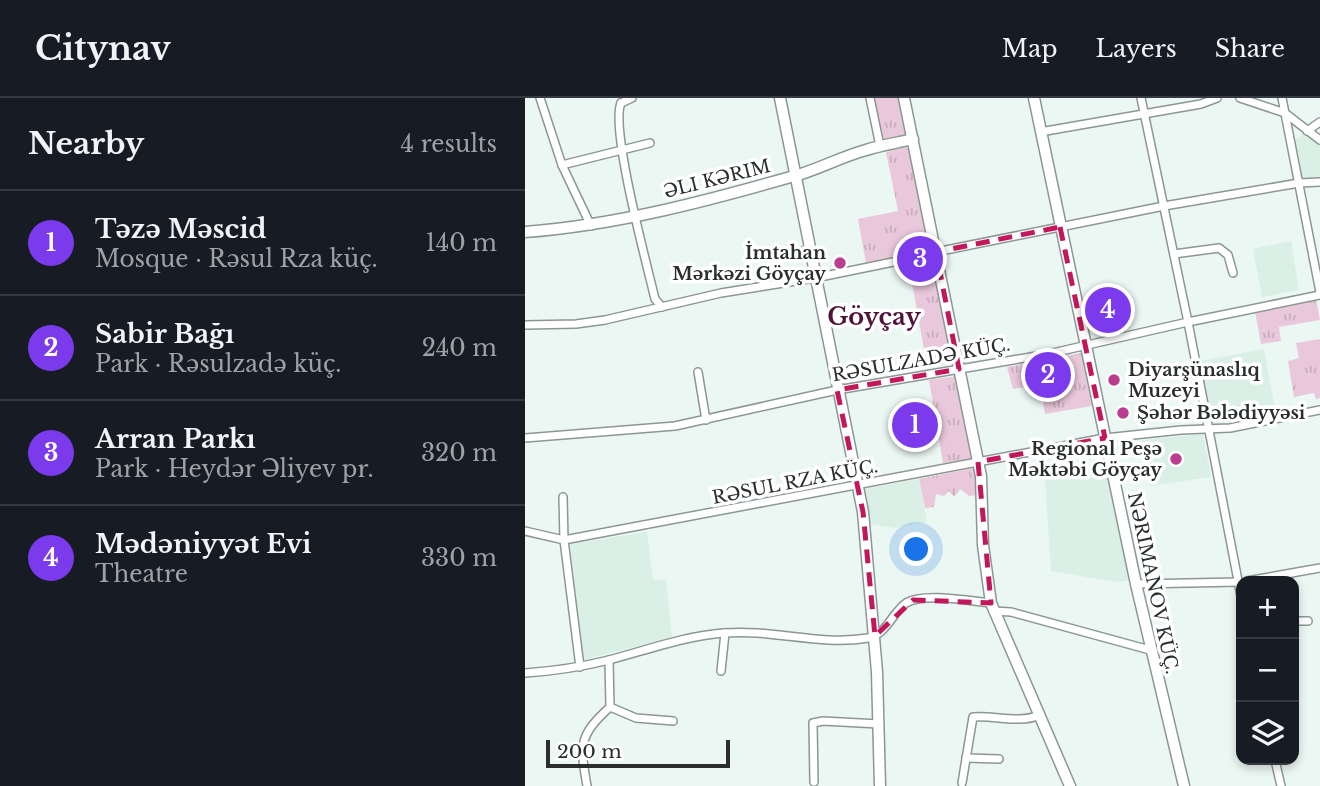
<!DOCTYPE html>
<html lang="en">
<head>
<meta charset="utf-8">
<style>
  body { margin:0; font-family:"Libre Baskerville",serif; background:#242831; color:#f1f3f6 }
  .controls { position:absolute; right:21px; bottom:21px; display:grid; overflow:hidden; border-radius:14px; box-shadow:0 4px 10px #0003 }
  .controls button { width:63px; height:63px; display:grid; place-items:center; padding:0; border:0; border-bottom:2px solid #363941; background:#171b24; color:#f1f3f6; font:35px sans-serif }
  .scale { position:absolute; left:21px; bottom:18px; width:184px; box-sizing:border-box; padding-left:7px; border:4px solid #2a2f2d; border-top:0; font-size:19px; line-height:24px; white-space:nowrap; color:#2a2f2d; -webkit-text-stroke:5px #fff; paint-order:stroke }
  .you { position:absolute; left:392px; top:452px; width:24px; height:24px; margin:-18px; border:5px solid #fff; border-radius:50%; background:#1a73e8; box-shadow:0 0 0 10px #1a73e833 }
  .badge { display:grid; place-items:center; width:46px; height:46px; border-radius:50%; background:#7c3aed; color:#fff; font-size:23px; font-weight:700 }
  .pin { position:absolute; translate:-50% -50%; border:4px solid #fff; box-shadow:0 2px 7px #0006 }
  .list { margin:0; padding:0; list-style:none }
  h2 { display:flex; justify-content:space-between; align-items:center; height:91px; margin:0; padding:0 28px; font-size:30px }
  h2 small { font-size:23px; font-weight:400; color:#9ea1a6 }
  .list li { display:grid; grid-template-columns:46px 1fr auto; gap:21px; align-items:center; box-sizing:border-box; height:105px; padding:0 28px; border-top:2px solid #363941 }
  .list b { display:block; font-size:26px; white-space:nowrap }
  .list p { margin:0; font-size:23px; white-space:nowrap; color:#9ea1a6 }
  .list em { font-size:23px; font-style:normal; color:#9ea1a6 }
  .icon { flex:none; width:38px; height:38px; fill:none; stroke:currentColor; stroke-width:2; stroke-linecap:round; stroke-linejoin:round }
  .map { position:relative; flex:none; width:795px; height:688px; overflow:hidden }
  header { display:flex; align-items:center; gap:42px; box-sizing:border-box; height:98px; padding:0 35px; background:#171b24; border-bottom:2px solid #363941 }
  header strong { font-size:33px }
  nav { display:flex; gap:38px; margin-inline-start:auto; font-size:24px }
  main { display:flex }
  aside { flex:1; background:#171b24 }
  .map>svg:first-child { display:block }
</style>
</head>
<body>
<header>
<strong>Citynav</strong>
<nav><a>Map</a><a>Layers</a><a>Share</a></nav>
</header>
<main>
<aside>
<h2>Nearby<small>4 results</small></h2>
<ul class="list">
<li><span class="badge">1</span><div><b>Təzə Məscid</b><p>Mosque · Rəsul Rza küç.</p></div><em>140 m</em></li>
<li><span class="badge">2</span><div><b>Sabir Bağı</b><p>Park · Rəsulzadə küç.</p></div><em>240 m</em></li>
<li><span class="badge">3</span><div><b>Arran Parkı</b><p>Park · Heydər Əliyev pr.</p></div><em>320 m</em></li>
<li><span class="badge">4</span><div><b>Mədəniyyət Evi</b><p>Theatre</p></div><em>330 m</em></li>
</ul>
</aside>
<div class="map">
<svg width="795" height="688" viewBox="0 0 795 688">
  <defs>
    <pattern id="park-tufts" width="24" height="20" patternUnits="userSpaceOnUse" patternTransform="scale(1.75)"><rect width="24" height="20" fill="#eac8db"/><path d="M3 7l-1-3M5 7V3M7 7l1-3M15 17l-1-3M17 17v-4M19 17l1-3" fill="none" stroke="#c9acbc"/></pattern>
  </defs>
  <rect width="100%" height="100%" fill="#ebf7f2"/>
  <!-- built -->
  <g fill="#daefe6">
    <polygon points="779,36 795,46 795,79 778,80 770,42"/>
    <polygon points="766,143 774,192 737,199 728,151"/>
    <polygon points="739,251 751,316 686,328 675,263"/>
    <polygon points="678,336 686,379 624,388 617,342"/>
    <polygon points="581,369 605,482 592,484 526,473 520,381"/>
    <polygon points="394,381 402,424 370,430 345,426 340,391"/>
    <polygon points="122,434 128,482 141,482 147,539 58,562 45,446"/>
  </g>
  <!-- park -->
  <g fill="url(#park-tufts)">
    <polygon points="349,0 375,0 383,36 357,41"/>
    <polygon points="384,49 428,265 402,268 382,157 341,165 333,121 373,113 361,54"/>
    <polygon points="791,201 795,222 754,229 756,243 736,246 730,213"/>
    <polygon points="795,241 795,300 791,301 789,295 769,299 763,263 774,260 771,245"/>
    <polygon points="557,255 567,308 520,316 515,286 488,291 482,269"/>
    <polygon points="432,278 446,361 418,365 404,282"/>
    <polygon points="449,370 452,397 444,398 435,391 429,399 424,393 419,398 411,396 409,409 400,410 394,381"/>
  </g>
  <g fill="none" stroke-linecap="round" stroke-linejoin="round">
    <defs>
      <g id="street">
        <polyline points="15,0 37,67 66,128"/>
        <polyline points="345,0 355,48"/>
        <polyline points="616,0 663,224 716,498"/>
        <polyline points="715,0 760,15 795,42"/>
        <polyline points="757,0 795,194"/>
        <path d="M96 5C85 30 122 167 130 201L137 209"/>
        <polyline points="96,5 107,0"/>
        <polyline points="782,33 795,24"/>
        <polyline points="515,34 676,6 692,0"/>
        <polyline points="37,67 125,45"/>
        <polyline points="411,154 639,108 774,85 795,84"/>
        <polyline points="248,156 285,152"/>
        <polyline points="649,156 694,150 703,157 708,175"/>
        <polyline points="0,227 51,226 80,222 196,195 290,180 378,162"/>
        <polyline points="173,274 181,322"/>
        <polyline points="0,340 150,328 312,292 523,256 663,224 795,197"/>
        <polyline points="38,399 39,442 55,569"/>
        <polyline points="0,433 39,442 580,340 656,332 705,330 795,312"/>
        <polyline points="722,483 795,470"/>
        <polyline points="611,486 715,484"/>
        <polyline points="468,513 486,514 625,552"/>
        <polyline points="769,523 783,523"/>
        <polyline points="196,573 200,535"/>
        <path d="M0 575C29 573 56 569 84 562 122 552 159 538 199 535 247 531 295 548 343 540 361 537 367 515 381 505 398 494 446 503 466 505"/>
        <polyline points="85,609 111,620 148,623"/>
        <polyline points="441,660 474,661"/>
        <polyline points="750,662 756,688"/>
        <polyline points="289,684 288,625 298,623 354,626"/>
        <path d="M437 685 448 619C471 617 493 626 515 617"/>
        <path d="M62 688C55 647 53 638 85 609L84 562"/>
      </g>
      <g id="secondary">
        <polyline points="255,0 338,414 352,574 355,688"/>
        <polyline points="379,0 456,378 458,447 466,505 545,688"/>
        <polyline points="509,0 611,486 659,688"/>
        <path d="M0 134C93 127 186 102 276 76 298 69 319 58 341 52 356 47 372 45 388 41"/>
      </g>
    </defs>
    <!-- street casing -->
    <use href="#street" stroke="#8c9792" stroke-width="10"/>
    <!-- secondary casing -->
    <use href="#secondary" stroke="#8c9792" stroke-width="13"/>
    <!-- street -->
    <use href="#street" stroke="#fff" stroke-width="7"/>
    <!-- secondary -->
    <use href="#secondary" stroke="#fff" stroke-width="10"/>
  </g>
  <!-- marked area -->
  <path fill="none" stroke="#c2185b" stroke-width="5" stroke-dasharray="14 9" stroke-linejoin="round" d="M535 129 580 340 453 364 466 505 388 502 350 538 338 414 312 292 434 271 411 154Z"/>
  <!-- markers -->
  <g fill="#b93e8f" stroke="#fff" stroke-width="2.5">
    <circle cx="315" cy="165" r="7"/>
    <circle cx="589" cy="282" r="7"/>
    <circle cx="598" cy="315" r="7"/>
    <circle cx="651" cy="361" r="7"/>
  </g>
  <g text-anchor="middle" stroke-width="7" stroke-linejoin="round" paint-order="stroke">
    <!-- street labels -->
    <g font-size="18" fill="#2a2f2d" stroke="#fff">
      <text transform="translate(192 81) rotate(-14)" y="6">ƏLI KƏRIM</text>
      <text transform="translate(396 262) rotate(-10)" y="6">RƏSULZADƏ KÜÇ.</text>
      <text transform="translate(270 384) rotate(-11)" y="6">RƏSUL RZA KÜÇ.</text>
      <text transform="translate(628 485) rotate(78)" y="6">NƏRIMANOV KÜÇ.</text>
    </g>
    <!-- poi labels -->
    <g font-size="18" font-weight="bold" fill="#2a2f2d" stroke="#fff" text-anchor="end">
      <text x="301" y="161">İmtahan<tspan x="301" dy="21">Mərkəzi Göyçay</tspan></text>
      <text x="603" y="278" text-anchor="start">Diyarşünaslıq<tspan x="603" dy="21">Muzeyi</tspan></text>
      <text x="612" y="321" text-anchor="start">Şəhər Bələdiyyəsi</text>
      <text x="637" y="357">Regional Peşə<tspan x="637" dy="21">Məktəbi Göyçay</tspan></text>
    </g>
    <!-- district labels -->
    <g font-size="24" font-weight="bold" fill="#4e133a" stroke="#fff">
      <text x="349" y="227">Göyçay</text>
    </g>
  </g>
</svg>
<div class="controls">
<button>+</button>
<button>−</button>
<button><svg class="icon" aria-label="layers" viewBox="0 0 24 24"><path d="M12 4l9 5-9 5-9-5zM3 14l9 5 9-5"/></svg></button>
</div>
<div class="scale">200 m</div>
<div class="you"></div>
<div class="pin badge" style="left:390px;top:327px">1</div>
<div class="pin badge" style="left:523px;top:277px">2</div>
<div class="pin badge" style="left:395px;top:161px">3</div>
<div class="pin badge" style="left:583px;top:212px">4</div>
</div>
</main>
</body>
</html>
